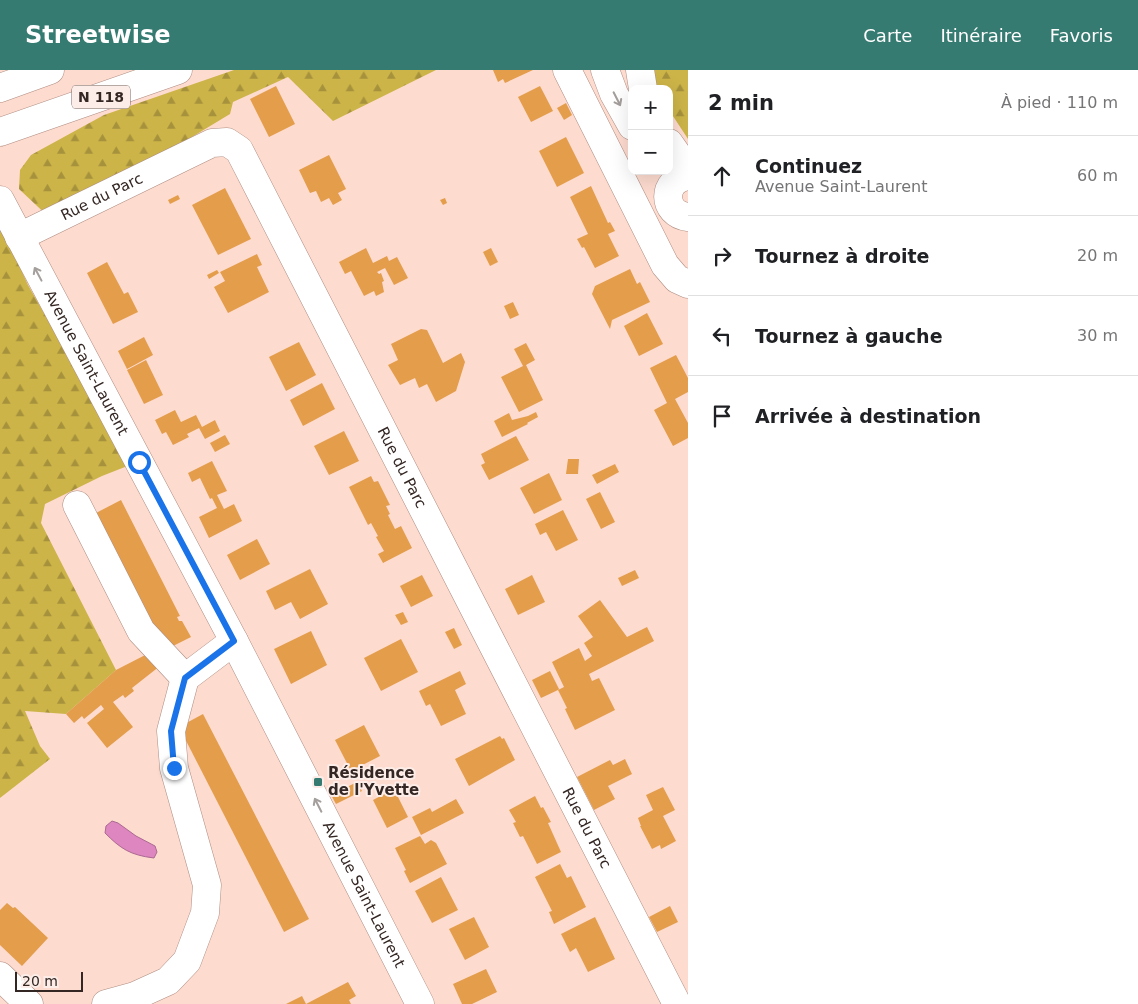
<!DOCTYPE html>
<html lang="fr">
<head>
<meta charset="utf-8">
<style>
  body { margin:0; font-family:"DejaVu Sans",sans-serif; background:#f6f6f6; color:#202124 }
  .controls { position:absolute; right:15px; top:15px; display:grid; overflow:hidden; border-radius:10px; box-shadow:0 5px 20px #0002 }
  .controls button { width:45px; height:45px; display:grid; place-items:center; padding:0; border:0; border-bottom:1px solid #e0e0e0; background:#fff; color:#202124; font:25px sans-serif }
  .scale { position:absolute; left:15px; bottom:12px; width:68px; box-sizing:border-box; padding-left:5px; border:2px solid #342723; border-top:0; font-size:14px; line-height:18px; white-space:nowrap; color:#342723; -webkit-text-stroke:4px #fcede8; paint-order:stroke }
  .stop { position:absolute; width:15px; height:15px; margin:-11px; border:4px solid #1a73e8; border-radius:50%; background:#fff }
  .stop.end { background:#1a73e8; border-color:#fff; box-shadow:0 1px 5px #0008 }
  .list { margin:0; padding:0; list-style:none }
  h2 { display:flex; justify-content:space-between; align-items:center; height:65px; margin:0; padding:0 20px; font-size:21px }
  h2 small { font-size:16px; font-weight:400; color:#757577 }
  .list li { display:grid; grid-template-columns:32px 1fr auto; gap:15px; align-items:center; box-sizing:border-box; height:80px; padding:0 20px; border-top:1px solid #e0e0e0 }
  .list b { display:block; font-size:19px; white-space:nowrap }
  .list p { margin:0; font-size:16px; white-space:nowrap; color:#757577 }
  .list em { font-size:16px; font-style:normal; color:#757577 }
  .icon { flex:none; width:28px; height:28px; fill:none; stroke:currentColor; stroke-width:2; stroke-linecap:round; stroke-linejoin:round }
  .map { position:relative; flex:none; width:688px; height:934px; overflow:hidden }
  header { display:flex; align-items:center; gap:30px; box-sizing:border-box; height:70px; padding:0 25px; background:#367b71; color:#fff }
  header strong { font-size:24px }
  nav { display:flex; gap:28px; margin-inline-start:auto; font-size:18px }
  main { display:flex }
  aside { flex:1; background:#fff }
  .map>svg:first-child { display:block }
</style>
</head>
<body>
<header>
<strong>Streetwise</strong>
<nav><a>Carte</a><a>Itinéraire</a><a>Favoris</a></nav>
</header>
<main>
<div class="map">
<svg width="688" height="934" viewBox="0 0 688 934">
  <defs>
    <pattern id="forest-firs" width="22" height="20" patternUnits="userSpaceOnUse" patternTransform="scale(1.25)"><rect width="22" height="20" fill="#ccb448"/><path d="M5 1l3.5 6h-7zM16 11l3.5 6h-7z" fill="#a6923c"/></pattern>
  </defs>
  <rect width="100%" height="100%" fill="#fedbcf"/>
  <!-- forest -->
  <g fill="url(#forest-firs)">
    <polygon points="234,0 436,0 333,51 288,7 233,32 230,44 53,151 19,119 20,100 31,85 104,45"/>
    <polygon points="646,0 688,0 688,69 669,40 669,19 656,19"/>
    <polygon points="0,153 28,215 130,395 102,406 45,434 41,453 116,600 66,644 25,641 40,676 50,689 0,728"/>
  </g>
  <!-- water -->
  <path fill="#de86c0" stroke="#ab6a91" d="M112 751 118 753 136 766 155 776 157 782 154 788C130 785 121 779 105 763L106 756Z"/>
  <!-- building -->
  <g fill="#e39d4b">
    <polygon points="493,0 533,0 505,13 503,9 498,12"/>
    <polygon points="276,16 295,54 269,67 250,29"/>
    <polygon points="540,16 553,41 531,52 518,27"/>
    <polygon points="566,33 572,45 564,50 557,38"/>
    <polygon points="566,67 584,103 557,117 539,81"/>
    <polygon points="329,85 346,119 338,123 342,130 333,135 329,128 321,132 316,121 310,123 299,100"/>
    <polygon points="591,116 608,153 610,152 615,161 608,164 619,186 595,198 584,177 582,178 577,169 588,164 570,127"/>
    <polygon points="225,118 251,169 218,185 192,135"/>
    <polygon points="178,125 180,129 170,134 168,130"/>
    <polygon points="445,128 447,133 443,135 440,130"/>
    <polygon points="366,178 373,193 387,186 389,191 397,187 408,208 394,215 385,198 377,202 379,204 381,203 384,211 382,212 384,222 376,226 374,221 364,226 351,201 345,204 339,192"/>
    <polygon points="491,178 498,192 490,196 483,182"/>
    <polygon points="257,184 262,195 257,197 269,222 228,243 214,217 225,211 220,202"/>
    <polygon points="107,192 124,224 128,222 138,242 113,254 87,203"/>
    <polygon points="630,199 637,214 640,212 650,232 612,250 610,259 592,224 595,216"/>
    <polygon points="217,200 219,203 209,209 207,205"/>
    <polygon points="513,232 519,245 510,249 504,236"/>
    <polygon points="647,243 663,274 639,286 624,256"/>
    <polygon points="421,259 427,260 443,293 461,283 465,292 456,321 436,332 427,314 419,318 415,308 400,315 388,295 398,290 391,274"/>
    <polygon points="144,267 153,285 127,299 118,281"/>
    <polygon points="299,272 316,305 286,321 269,287"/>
    <polygon points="526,273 535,290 526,295 543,330 519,342 501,307 523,296 514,279"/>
    <polygon points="676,285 688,308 688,322 675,329 688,353 688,368 673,376 654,340 667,333 650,298"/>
    <polygon points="146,290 163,325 144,334 127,300"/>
    <polygon points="322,313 335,339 303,356 290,330"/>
    <polygon points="175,340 181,352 196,345 202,357 215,350 220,361 205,369 199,358 187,364 189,367 173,375 166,362 162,364 155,350"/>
    <polygon points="536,342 538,347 527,353 528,354 502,367 494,351 509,343 512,350 528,346"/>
    <polygon points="344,361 359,391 329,405 314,376"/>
    <polygon points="225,365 230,374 215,382 210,373"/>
    <polygon points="516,366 529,390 489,410 481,395 485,393 481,384"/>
    <polygon points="568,389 579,389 578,404 566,404"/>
    <polygon points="212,391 227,421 217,425 224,439 234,434 242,451 209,468 199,447 217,438 212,428 210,429 200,408 192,412 188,403"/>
    <polygon points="615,394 619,402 597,414 592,405"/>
    <polygon points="549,403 562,430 534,444 520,418"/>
    <polygon points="371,406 374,412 378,411 390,435 386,436 390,444 388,445 395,459 401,456 412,478 383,493 378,484 384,481 376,467 378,466 371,453 368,455 349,417"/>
    <polygon points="600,422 615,452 601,459 586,429"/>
    <polygon points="121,430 180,546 177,547 179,551 182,551 191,567 165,580 96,443"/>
    <polygon points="563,440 578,470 556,481 546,462 540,465 535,454"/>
    <polygon points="257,469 270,494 240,510 227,485"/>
    <polygon points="310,499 328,534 300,549 291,532 275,540 266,521"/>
    <polygon points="635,500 639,508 622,516 618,508"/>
    <polygon points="422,505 433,526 411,537 400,516"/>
    <polygon points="532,505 545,532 518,545 505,519"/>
    <polygon points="600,530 627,567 647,557 654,571 589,604 592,611 599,608 615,640 575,660 565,639 567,638 558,620 541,628 532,610 550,601 559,619 558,620 564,617 552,592 579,578 585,591 592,586 584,573 593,567 578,546"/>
    <polygon points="403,542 408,552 401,555 395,545"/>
    <polygon points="454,558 462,575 454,579 445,562"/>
    <polygon points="311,561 327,595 291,614 274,579"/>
    <polygon points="401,569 418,602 381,621 364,588"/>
    <polygon points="155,580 165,592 132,618 134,621 125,628 123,625 113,632 133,657 107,678 87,653 104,639 101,635 84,649 82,646 74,653 66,644 116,600"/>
    <polygon points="460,601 466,614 455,620 466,644 441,656 430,634 426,636 419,621"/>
    <polygon points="203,644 309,849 284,862 179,657"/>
    <polygon points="364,655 380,686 351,701 335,670"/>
    <polygon points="500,666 502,669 504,668 515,690 469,716 455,689"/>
    <polygon points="625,689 632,704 608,716 615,729 594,740 577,707 610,690 613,695"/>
    <polygon points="357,712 362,721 336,734 331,725"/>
    <polygon points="663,717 675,740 663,746 676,771 661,779 660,775 652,779 640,756 641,756 638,748 653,740 646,725"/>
    <polygon points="394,719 408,747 387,758 373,730"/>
    <polygon points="535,726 541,738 543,737 551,752 548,753 561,782 537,794 523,766 520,767 513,753 516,752 509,740"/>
    <polygon points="456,729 464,743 421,765 412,747 430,738 432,742"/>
    <polygon points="420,766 425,774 431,770 436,773 447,794 410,813 404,801 406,800 395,778"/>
    <polygon points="560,794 567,808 571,806 586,837 554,854 549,842 552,841 535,807"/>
    <polygon points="441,807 458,840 432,853 415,821"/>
    <polygon points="7,833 13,838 15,837 48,868 22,896 0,875 0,840"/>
    <polygon points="670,836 678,852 657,862 649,847"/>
    <polygon points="474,847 489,877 465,890 449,859"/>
    <polygon points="595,847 615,889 588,902 576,878 570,882 561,864"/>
    <polygon points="486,899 497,922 472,934 462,934 453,914"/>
    <polygon points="348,912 356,926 349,930 351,934 286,934 302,926 306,934"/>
  </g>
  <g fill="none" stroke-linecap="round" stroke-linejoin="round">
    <defs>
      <g id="minor">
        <polyline points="567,0 665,195 677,209 688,214"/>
        <path id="s1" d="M19 167 212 73 227 72 239 80 677 934"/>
        <polyline points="77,435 141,561 185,608"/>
        <polyline points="0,906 29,934"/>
        <polyline points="106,934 135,926 168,911 187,891 205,843 207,815 174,698 171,661 185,608 234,571"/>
      </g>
      <g id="major">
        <polyline points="605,0 614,24 632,56"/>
        <polyline points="640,0 643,19"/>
        <polyline points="669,73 688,100"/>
        <path d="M688 106C661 110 662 144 688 147"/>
        <path id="s2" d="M0 130 234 571 420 934"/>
      </g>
      <g id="highway">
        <polyline points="0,18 50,0"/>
        <polyline points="0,62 178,0"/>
      </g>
    </defs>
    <!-- minor casing -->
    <use href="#minor" stroke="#ae8d82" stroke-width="29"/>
    <!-- major casing -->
    <use href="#major" stroke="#ae8d82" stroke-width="29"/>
    <!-- highway casing -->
    <use href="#highway" stroke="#ae8d82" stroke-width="29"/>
    <!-- minor -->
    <use href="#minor" stroke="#fff" stroke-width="28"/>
    <!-- major -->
    <use href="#major" stroke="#fff" stroke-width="28"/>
    <!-- highway -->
    <use href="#highway" stroke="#fff" stroke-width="28"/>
  </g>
  <!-- one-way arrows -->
  <defs><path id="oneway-shaft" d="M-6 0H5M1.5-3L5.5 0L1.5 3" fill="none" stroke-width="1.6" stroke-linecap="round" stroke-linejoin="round" transform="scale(1.25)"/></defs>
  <g stroke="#a49e9c">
    <use href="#oneway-shaft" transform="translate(617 29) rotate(63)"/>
    <use href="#oneway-shaft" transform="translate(38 204) rotate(-118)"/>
    <use href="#oneway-shaft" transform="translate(318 735) rotate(-117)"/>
  </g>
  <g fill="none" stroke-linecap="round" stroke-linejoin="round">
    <!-- route -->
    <polyline stroke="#1a73e8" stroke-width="6" points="139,392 234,571 185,608 171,661 174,698"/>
  </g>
  <!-- markers -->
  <rect fill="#367b71" stroke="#fcede8" stroke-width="2" x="313" y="707" width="10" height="10" rx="2.5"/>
  <g text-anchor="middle" stroke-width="4" stroke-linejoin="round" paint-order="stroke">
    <!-- shield labels -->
    <rect fill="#fcede8" stroke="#70625e" stroke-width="1" x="72" y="15.5" width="58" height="23" rx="4"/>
    <g font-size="14" font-weight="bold" fill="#342723">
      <text x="101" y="32">N 118</text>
    </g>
    <!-- street labels -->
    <g font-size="15" fill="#342723" stroke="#fcede8">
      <text dy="5" stroke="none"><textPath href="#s1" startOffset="92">Rue du Parc</textPath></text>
      <text dy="5" stroke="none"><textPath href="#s2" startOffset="184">Avenue Saint-Laurent</textPath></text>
      <text dy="5" stroke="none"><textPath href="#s1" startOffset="601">Rue du Parc</textPath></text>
      <text dy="5" stroke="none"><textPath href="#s1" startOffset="1006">Rue du Parc</textPath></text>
      <text dy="5" stroke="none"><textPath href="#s2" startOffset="784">Avenue Saint-Laurent</textPath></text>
    </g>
    <!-- poi labels -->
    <g font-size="15" font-weight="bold" fill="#342723" stroke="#fcede8" text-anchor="start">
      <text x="328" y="708">Résidence<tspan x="328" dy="17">de l'Yvette</tspan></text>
    </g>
  </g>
</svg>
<div class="controls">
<button>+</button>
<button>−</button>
</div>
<div class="scale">20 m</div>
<div class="stop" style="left:139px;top:392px"></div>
<div class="stop end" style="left:174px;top:698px"></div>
</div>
<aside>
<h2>2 min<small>À pied · 110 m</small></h2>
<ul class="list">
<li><svg class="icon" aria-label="ahead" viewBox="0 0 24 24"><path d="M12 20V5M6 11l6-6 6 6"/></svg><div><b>Continuez</b><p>Avenue Saint-Laurent</p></div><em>60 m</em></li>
<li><svg class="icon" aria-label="right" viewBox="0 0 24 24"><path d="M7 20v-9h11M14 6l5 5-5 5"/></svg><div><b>Tournez à droite</b></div><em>20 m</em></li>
<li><svg class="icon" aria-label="left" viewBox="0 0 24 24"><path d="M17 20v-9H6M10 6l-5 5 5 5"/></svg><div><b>Tournez à gauche</b></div><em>30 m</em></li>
<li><svg class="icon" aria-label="arrive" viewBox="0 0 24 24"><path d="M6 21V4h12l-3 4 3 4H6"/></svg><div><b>Arrivée à destination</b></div></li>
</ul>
</aside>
</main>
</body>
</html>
